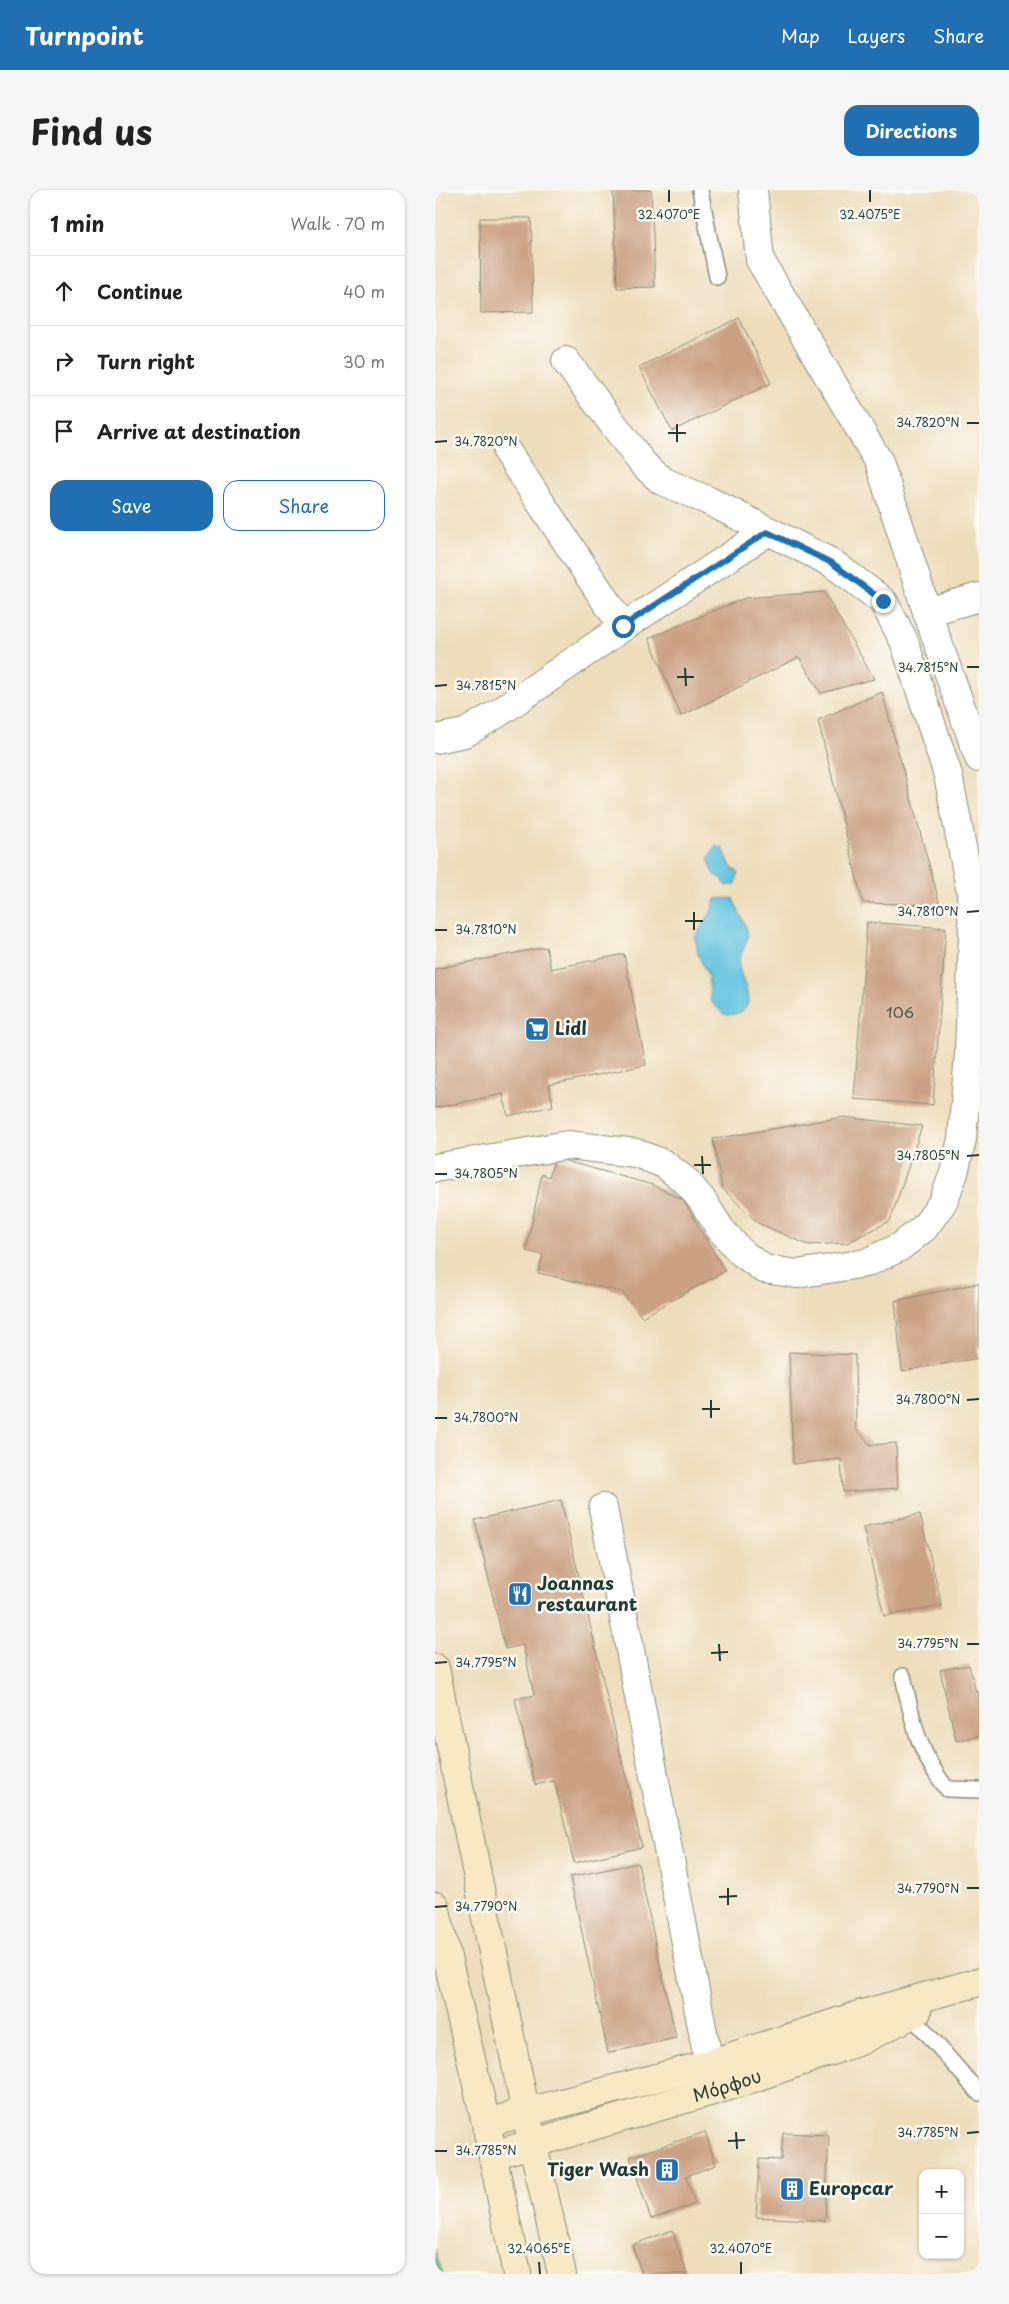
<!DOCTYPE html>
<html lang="en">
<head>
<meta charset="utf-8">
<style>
  body { margin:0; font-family:"Playpen Sans",sans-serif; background:#f6f6f6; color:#222 }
  .controls { position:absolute; right:15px; bottom:15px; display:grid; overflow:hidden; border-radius:10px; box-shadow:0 1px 4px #0004 }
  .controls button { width:45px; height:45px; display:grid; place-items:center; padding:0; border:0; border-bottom:1px solid #e0e0e0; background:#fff; color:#222; font:25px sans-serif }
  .stop { position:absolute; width:15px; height:15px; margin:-11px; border:4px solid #1f6fb2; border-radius:50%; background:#fff }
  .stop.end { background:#1f6fb2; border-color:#fff; box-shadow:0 1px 5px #0008 }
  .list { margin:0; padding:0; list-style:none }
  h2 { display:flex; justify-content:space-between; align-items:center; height:65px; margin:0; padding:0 20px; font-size:21px }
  h2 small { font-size:16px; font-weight:400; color:#767676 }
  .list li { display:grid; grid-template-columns:32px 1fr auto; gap:15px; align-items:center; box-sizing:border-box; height:70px; padding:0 20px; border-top:1px solid #e0e0e0 }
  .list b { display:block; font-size:19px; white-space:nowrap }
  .list em { font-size:16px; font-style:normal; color:#767676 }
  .actions { display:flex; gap:10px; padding:15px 20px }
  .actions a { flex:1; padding:11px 0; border:1px solid #1f6fb2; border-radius:15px; text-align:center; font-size:18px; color:#1f6fb2 }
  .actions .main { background:#1f6fb2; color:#fff }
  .icon { flex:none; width:28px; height:28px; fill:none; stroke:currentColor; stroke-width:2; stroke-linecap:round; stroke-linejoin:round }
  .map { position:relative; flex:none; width:544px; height:2084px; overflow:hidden; border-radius:15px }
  header { display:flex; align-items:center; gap:30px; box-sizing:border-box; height:70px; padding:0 25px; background:#1f6fb2; color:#fff }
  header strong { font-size:24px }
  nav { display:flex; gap:28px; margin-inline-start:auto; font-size:18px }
  .intro { display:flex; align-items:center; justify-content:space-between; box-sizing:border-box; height:120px; padding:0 30px }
  h1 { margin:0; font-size:35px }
  .button { padding:12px 22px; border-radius:15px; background:#1f6fb2; color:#fff; font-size:18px; font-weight:700 }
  main { display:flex; gap:30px; padding:0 30px }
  aside { flex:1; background:#fff; border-radius:15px; box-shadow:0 1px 4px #0004 }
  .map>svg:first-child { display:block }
</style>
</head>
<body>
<header>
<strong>Turnpoint</strong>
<nav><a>Map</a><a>Layers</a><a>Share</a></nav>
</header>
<div class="intro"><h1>Find us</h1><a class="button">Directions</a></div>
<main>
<aside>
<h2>1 min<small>Walk · 70 m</small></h2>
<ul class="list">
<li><svg class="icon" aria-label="ahead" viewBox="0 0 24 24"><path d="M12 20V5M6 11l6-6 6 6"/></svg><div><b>Continue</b></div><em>40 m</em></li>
<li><svg class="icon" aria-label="right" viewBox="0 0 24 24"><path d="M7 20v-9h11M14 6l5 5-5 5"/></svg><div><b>Turn right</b></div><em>30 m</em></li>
<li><svg class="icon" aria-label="arrive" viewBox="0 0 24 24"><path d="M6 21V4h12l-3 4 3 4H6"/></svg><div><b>Arrive at destination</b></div></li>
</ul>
<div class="actions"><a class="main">Save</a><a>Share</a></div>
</aside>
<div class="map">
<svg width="544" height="2084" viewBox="0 0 544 2084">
  <rect width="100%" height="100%" fill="#fdfcf7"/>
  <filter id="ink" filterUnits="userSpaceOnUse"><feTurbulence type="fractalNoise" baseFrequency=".02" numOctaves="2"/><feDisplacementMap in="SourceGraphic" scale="10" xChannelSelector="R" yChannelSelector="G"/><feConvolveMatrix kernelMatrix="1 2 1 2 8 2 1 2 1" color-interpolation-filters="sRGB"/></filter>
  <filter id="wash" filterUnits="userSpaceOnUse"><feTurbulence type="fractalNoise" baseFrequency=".0096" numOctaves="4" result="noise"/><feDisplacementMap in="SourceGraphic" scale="20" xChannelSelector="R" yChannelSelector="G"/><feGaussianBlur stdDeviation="1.12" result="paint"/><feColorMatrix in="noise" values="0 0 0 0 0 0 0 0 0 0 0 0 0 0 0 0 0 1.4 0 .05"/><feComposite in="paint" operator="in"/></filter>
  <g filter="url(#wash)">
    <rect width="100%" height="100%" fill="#edb"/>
    <!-- forest -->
    <polygon fill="#62ad77" stroke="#407556" points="0,2059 8,2084 0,2084"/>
    <!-- water -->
    <g fill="#62c3e0" stroke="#40808a">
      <polygon points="281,656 288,658 296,677 303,682 301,694 291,696 286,687 279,685 273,668"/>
      <path d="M298 708C301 717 313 737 313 745 312 755 304 765 304 775 306 794 330 824 290 825L276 812 273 787 263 764 260 747 275 724 281 709Z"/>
    </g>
    <g id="blocks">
      <!-- building -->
      <g fill="#cba183">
        <polygon points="178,0 216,0 220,97 182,98"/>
        <polygon points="45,28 96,28 98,122 46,123"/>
        <polygon points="304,128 336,193 237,241 204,177"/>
        <polygon points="389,402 439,489 386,503 364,467 246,526 214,448 310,408"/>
        <polygon points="447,502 505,715 428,713 383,530"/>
        <polygon points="432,732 511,738 498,915 419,909"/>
        <polygon points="111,757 116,779 189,764 211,875 114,895 118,916 73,926 68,904 0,918 0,779"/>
        <polygon points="408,927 487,936 455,1031 412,1053 373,1055 323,1033 287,998 278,949"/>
        <polygon points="120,968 218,995 248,1010 290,1081 207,1127 187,1102 103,1083 108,1065 91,1061 107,984 114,987"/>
        <polygon points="544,1093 544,1168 467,1181 460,1111"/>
        <polygon points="354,1162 420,1165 421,1239 436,1255 461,1253 463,1298 408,1302 406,1269 358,1274"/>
        <polygon points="126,1310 207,1657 139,1673 119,1591 100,1595 80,1509 99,1505 88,1455 70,1459 40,1330"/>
        <polygon points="485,1324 507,1416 449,1426 428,1337"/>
        <polygon points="534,1475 541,1502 544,1501 544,1546 521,1551 505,1480"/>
        <polygon points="203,1673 241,1848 173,1863 135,1687"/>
        <polygon points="270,1942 281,1975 251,1986 260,2014 216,2029 195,1967"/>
        <polygon points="348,1943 394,1945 390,2031 321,2027 324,1969 346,1970"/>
        <polygon points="237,2040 252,2084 207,2084 197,2055"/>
      </g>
    </g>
  </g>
  <g filter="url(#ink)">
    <use href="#blocks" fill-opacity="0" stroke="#868d78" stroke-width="1"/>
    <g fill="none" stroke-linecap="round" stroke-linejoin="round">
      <defs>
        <g id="lane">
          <polyline points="265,0 282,87"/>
          <path d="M468 1486C478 1532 482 1560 512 1599L544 1600"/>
          <polyline points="476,1825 544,1903"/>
        </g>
        <g id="street">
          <polyline points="318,0 325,70 444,272 492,422 544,568"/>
          <polyline points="72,262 188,437"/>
          <polyline points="492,422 544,407"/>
          <polyline points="0,549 30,543 65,522 188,437 332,342"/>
          <polyline points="0,978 133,955 201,963 229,974 252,992 267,1010 286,1040 307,1063 329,1079 362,1084 431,1073 465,1057 489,1038 508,1012 519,983 527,949 534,863 538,744 536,703 513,585 469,451 448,411 397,373 274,311 227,291 208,274 131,171"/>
          <polyline points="168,1318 274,1874"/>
        </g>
        <g id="secondary">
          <polyline points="0,1478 91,1924 127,2084"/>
          <polyline points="0,1716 51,1933 82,2084"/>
          <polyline points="51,1933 274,1874 424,1825 544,1792"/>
          <path id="s1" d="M58 1965 298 1895 425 1851 482 1822"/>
        </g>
      </defs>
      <!-- lane casing -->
      <use href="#lane" stroke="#868d78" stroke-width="18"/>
      <!-- street casing -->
      <use href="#street" stroke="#868d78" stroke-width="30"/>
      <!-- secondary casing -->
      <use href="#secondary" stroke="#868d78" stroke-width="30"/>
      <!-- lane -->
      <use href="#lane" stroke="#fff" stroke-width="15"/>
      <!-- street -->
      <use href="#street" stroke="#fff" stroke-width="28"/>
      <!-- secondary -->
      <use href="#secondary" stroke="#f8e8c3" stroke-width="28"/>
    </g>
  </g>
  <g fill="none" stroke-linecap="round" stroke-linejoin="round" filter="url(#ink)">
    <!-- route -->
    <polyline stroke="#1f6fb2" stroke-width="6" points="188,436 332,342 397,373 448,411"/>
  </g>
  <!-- ticks -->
  <path fill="none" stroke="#1f3d34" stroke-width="2" d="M234 0V12M435 0V12M532 233H544M242 234V252M233 243H251M0 252 12 251M532 477H544M250 478 251 496M242 487H259M0 496 12 495M259 722V740M532 722 544 721M250 731H268M0 740H12M267 966 268 984M532 966 544 965M259 975H276M0 984H12M276 1210V1228M532 1210 544 1209M267 1219H285M0 1228H12M284 1454 285 1471M532 1454H544M276 1463 293 1462M0 1473 12 1472M293 1698V1715M532 1698H544M284 1707 302 1706M0 1717 12 1716M301 1942 302 1959M532 1943 544 1942M293 1951 310 1950M0 1961H12M104 2072 105 2084M306 2072V2084"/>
  <!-- icons -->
  <defs>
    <symbol id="supermarket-square" viewBox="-11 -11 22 22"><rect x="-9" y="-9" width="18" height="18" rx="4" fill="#1f6fb2" stroke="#fdfcf7"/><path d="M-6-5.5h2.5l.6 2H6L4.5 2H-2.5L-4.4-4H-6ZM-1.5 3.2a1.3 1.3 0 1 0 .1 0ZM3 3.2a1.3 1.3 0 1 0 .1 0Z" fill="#fff"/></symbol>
    <symbol id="restaurant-square" viewBox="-11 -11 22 22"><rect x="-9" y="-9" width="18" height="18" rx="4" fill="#1f6fb2" stroke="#fdfcf7"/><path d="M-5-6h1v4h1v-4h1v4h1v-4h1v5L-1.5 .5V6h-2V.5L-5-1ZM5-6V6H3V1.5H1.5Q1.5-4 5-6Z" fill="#fff"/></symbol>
    <symbol id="building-square" viewBox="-11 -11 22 22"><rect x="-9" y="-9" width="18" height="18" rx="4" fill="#1f6fb2" stroke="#fdfcf7"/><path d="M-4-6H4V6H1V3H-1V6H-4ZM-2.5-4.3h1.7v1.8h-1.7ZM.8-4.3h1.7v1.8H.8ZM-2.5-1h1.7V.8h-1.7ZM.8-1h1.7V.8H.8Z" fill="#fff"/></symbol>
  </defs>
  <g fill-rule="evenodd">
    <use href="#supermarket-square" x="88" y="825" width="28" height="28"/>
    <use href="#restaurant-square" x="71" y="1390" width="28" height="28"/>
    <use href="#building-square" x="218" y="1966" width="28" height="28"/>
    <use href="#building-square" x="343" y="1985" width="28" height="28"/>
  </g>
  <g text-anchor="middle" stroke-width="5" stroke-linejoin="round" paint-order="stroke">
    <!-- number labels -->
    <g font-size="15" fill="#4a5648">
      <text x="465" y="828">106</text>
    </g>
    <!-- poi labels -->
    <g font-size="18" font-weight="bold" fill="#1f3d34" stroke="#fdfcf7" text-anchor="start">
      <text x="120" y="845">Lidl</text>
      <text x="102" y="1400">Joannas<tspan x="102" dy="21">restaurant</tspan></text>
      <text x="214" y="1986" text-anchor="end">Tiger Wash</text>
      <text x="374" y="2005">Europcar</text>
    </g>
    <!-- street labels -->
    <g font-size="18" fill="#1f3d34" stroke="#fdfcf7">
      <text dy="6" stroke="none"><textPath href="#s1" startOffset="244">Μόρφου</textPath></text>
    </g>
  </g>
  <g font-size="12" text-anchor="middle" fill="#1f3d34" stroke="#fdfcf7" stroke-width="5" stroke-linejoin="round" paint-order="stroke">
    <text x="234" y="29">32.4070°E</text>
    <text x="435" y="29">32.4075°E</text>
    <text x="493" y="237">34.7820°N</text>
    <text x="51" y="256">34.7820°N</text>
    <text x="493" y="482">34.7815°N</text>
    <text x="51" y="500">34.7815°N</text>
    <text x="493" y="726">34.7810°N</text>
    <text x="51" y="744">34.7810°N</text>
    <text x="493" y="970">34.7805°N</text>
    <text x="51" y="988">34.7805°N</text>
    <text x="493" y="1214">34.7800°N</text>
    <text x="51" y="1232">34.7800°N</text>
    <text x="493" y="1458">34.7795°N</text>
    <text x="51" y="1477">34.7795°N</text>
    <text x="493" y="1703">34.7790°N</text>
    <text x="51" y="1721">34.7790°N</text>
    <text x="493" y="1947">34.7785°N</text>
    <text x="51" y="1965">34.7785°N</text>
    <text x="104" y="2063">32.4065°E</text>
    <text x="306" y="2063">32.4070°E</text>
  </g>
</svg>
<div class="controls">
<button>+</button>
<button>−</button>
</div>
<div class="stop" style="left:188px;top:436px"></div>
<div class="stop end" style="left:448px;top:411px"></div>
</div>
</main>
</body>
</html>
